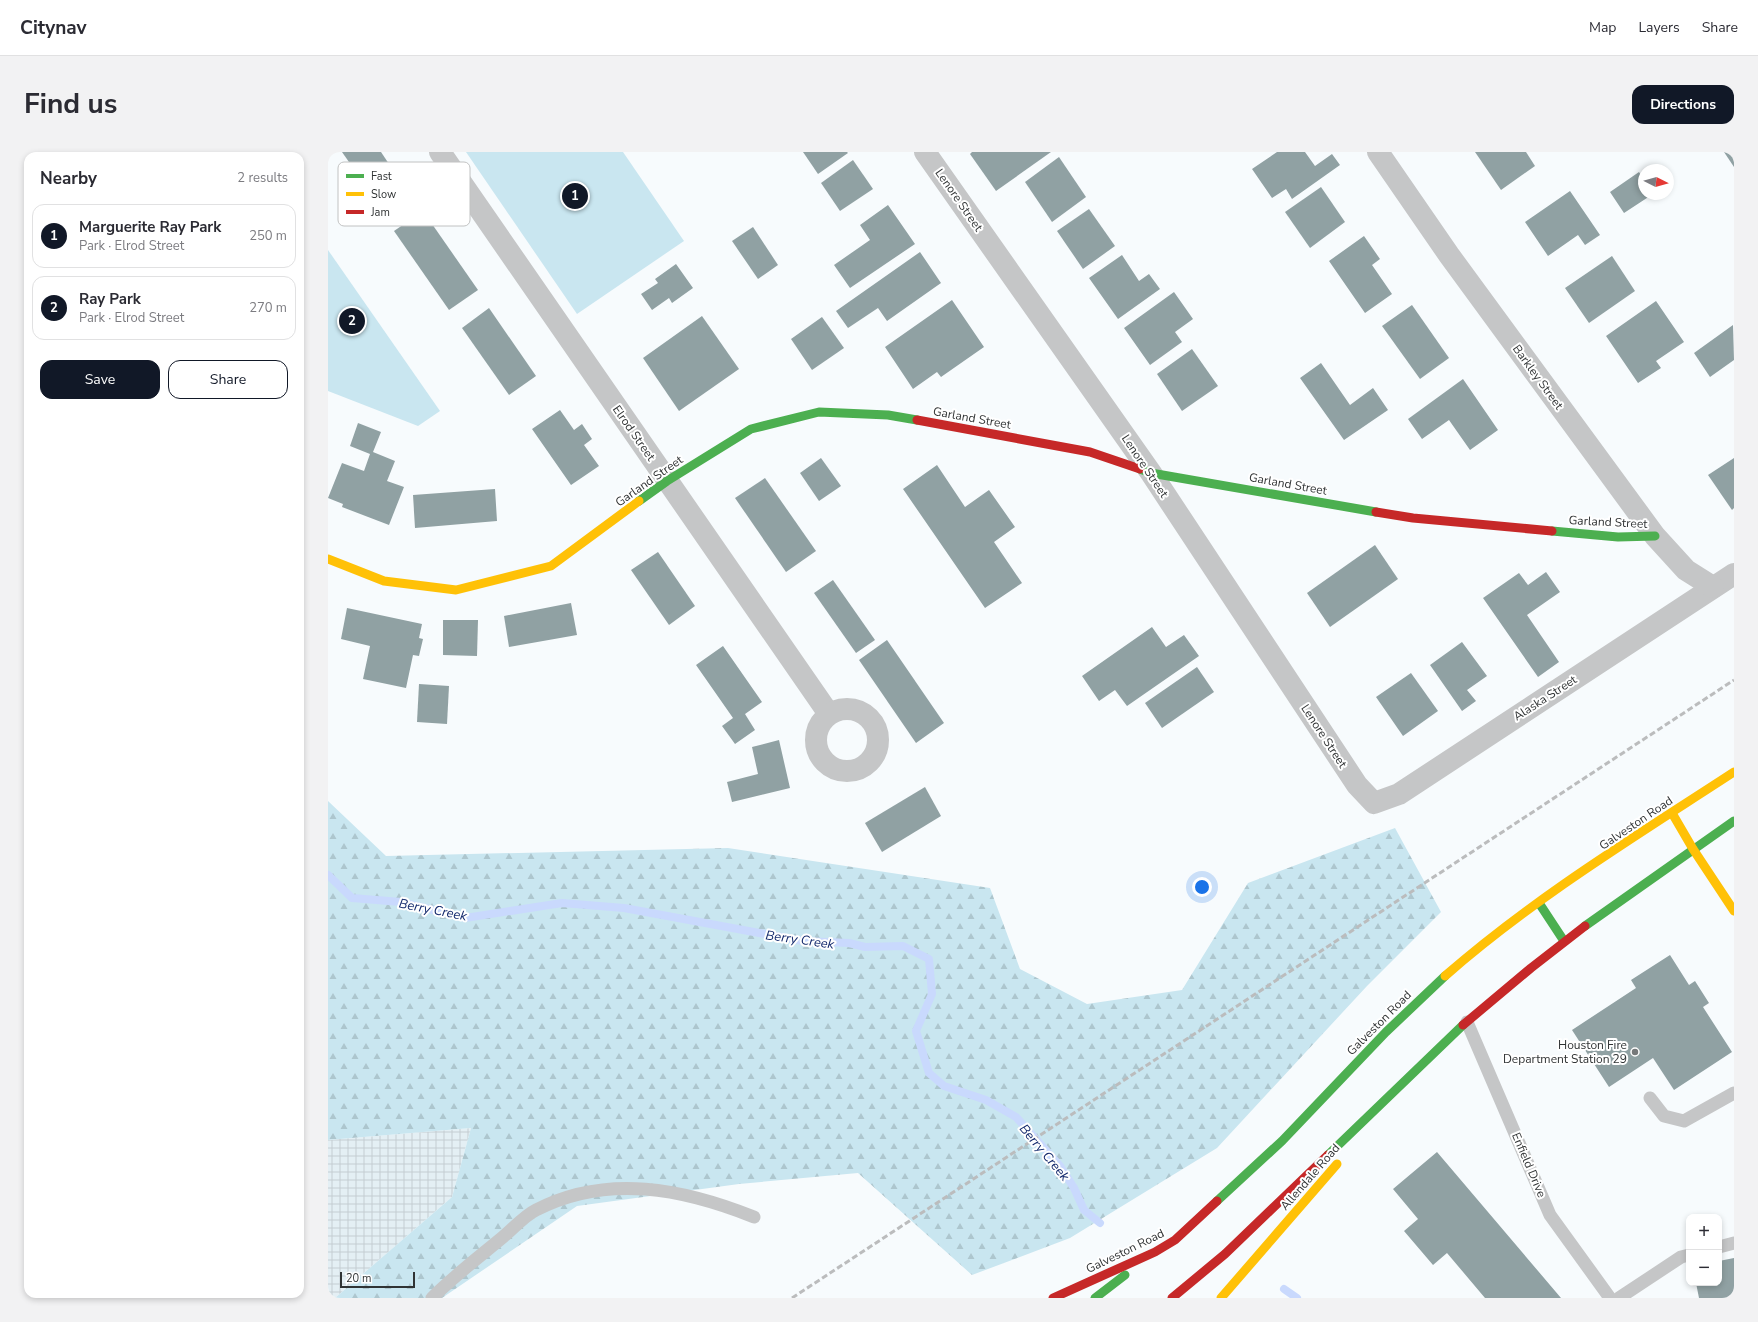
<!DOCTYPE html>
<html lang="en">
<head>
<meta charset="utf-8">
<style>
  body { margin:0; font-family:"Nunito Sans",sans-serif; background:#f2f2f3; color:#2b2b33 }
  .controls { position:absolute; right:12px; bottom:12px; display:grid; overflow:hidden; border-radius:8px; box-shadow:0 2px 6px #0003 }
  .controls button { width:36px; height:36px; display:grid; place-items:center; padding:0; border:0; border-bottom:1px solid #e1e1e2; background:#fff; color:#2b2b33; font:20px sans-serif }
  .compass { position:absolute; left:1310px; top:12px; width:36px; height:36px; border-radius:50%; background:#fff; box-shadow:0 2px 6px #0003; rotate:96deg }
  .scale { position:absolute; left:12px; bottom:10px; width:75px; box-sizing:border-box; padding-left:4px; border:2px solid #303334; border-top:0; font-size:11px; line-height:14px; white-space:nowrap; color:#303334; -webkit-text-stroke:3px #fff; paint-order:stroke }
  .you { position:absolute; left:874px; top:735px; width:14px; height:14px; margin:-10px; border:3px solid #fff; border-radius:50%; background:#1a73e8; box-shadow:0 0 0 6px #1a73e833 }
  .badge { display:grid; place-items:center; width:26px; height:26px; border-radius:50%; background:#111827; color:#fff; font-size:13px; font-weight:700 }
  .pin { position:absolute; translate:-50% -50%; border:2px solid #fff; box-shadow:0 1px 4px #0006 }
  .list { margin:0; padding:0; list-style:none }
  h2 { display:flex; justify-content:space-between; align-items:center; height:52px; margin:0; padding:0 16px; font-size:17px }
  h2 small { font-size:13px; font-weight:400; color:#7c7c81 }
  .list li { display:grid; grid-template-columns:26px 1fr auto; gap:12px; align-items:center; box-sizing:border-box; height:64px; margin:0 8px 8px; padding:0 8px; border:1px solid #e1e1e2; border-radius:12px }
  .list b { display:block; font-size:15px; white-space:nowrap }
  .list p { margin:0; font-size:13px; white-space:nowrap; color:#7c7c81 }
  .list em { font-size:13px; font-style:normal; color:#7c7c81 }
  .actions { display:flex; gap:8px; padding:12px 16px }
  .actions a { flex:1; padding:9px 0; border:1px solid #111827; border-radius:12px; text-align:center; font-size:14px; color:#111827 }
  .actions .main { background:#111827; color:#fff }
  .map { position:relative; flex:none; width:1406px; height:1146px; overflow:hidden; border-radius:12px }
  header { display:flex; align-items:center; gap:24px; box-sizing:border-box; height:56px; padding:0 20px; background:#fff; border-bottom:1px solid #e1e1e2 }
  header strong { font-size:19px }
  nav { display:flex; gap:22px; margin-inline-start:auto; font-size:14px }
  .intro { display:flex; align-items:center; justify-content:space-between; box-sizing:border-box; height:96px; padding:0 24px }
  h1 { margin:0; font-size:28px }
  .button { padding:10px 18px; border-radius:12px; background:#111827; color:#fff; font-size:14px; font-weight:700 }
  main { display:flex; gap:24px; padding:0 24px }
  aside { flex:1; background:#fff; border-radius:12px; box-shadow:0 2px 6px #0003 }
  .map>svg:first-child { display:block }
</style>
</head>
<body>
<header>
<strong>Citynav</strong>
<nav><a>Map</a><a>Layers</a><a>Share</a></nav>
</header>
<div class="intro"><h1>Find us</h1><a class="button">Directions</a></div>
<main>
<aside>
<h2>Nearby<small>2 results</small></h2>
<ul class="list">
<li><span class="badge">1</span><div><b>Marguerite Ray Park</b><p>Park · Elrod Street</p></div><em>250 m</em></li>
<li><span class="badge">2</span><div><b>Ray Park</b><p>Park · Elrod Street</p></div><em>270 m</em></li>
</ul>
<div class="actions"><a class="main">Save</a><a>Share</a></div>
</aside>
<div class="map">
<svg width="1406" height="1146" viewBox="0 0 1406 1146">
  <defs>
    <pattern id="industrial-grid" width="8" height="8" patternUnits="userSpaceOnUse"><rect width="8" height="8" fill="#e4eff4"/><path d="M0 4h8M4 0v8" fill="none" stroke="#c4cdd2"/></pattern>
    <pattern id="forest-firs" width="22" height="20" patternUnits="userSpaceOnUse"><rect width="22" height="20" fill="#c9e6f0"/><path d="M5 1l3.5 6h-7zM16 11l3.5 6h-7z" fill="#adc6ce"/></pattern>
  </defs>
  <rect width="100%" height="100%" fill="#f7fbfd"/>
  <!-- industrial -->
  <polygon fill="url(#industrial-grid)" points="143,976 124,1045 7,1146 0,1146 0,988"/>
  <!-- forest -->
  <polygon fill="url(#forest-firs)" points="0,649 58,704 400,696 662,736 692,817 759,852 854,838 920,731 1067,676 1113,760 1039,834 889,996 742,1086 644,1123 530,1021 411,1032 249,1054 114,1146 7,1146 124,1045 143,976 0,988"/>
  <!-- park -->
  <g fill="#c9e6f0">
    <polygon points="138,0 295,0 356,89 249,162"/>
    <polygon points="0,98 112,259 90,274 0,239"/>
  </g>
  <g fill="none" stroke-linecap="round" stroke-linejoin="round">
    <!-- stream -->
    <g stroke="#c9d9fd" stroke-width="8">
      <polyline points="0,723 24,746 73,750 137,766 234,751 296,756 475,789 521,791 537,795 575,794 601,807 604,842 588,879 601,921 616,934 658,948 688,965 732,1014 746,1036 756,1058 772,1071"/>
      <polyline points="956,1137 969,1146"/>
    </g>
  </g>
  <!-- building -->
  <g fill="#90a1a3">
    <polygon points="14,0 53,0 65,18 39,36"/>
    <polygon points="475,0 519,0 520,1 490,22"/>
    <polygon points="644,0 723,0 668,39 642,2"/>
    <polygon points="949,0 977,0 987,14 1004,2 1012,13 964,47 958,37 944,46 924,17"/>
    <polygon points="1147,0 1198,0 1207,14 1173,38"/>
    <polygon points="1396,0 1406,0 1406,15"/>
    <polygon points="731,5 758,45 724,70 697,30"/>
    <polygon points="525,8 545,37 512,59 493,31"/>
    <polygon points="1311,20 1316,28 1316,42 1325,42 1296,61 1282,40"/>
    <polygon points="993,35 1017,70 982,96 957,60"/>
    <polygon points="1242,39 1272,83 1257,93 1250,83 1220,104 1197,70"/>
    <polygon points="560,53 587,92 522,136 506,113 542,88 532,73"/>
    <polygon points="761,57 787,94 755,117 729,79"/>
    <polygon points="95,59 150,138 121,158 66,79"/>
    <polygon points="425,75 450,113 430,127 404,89"/>
    <polygon points="1036,84 1052,107 1044,113 1064,142 1037,161 1001,109"/>
    <polygon points="592,100 613,131 559,169 550,156 520,176 508,159"/>
    <polygon points="794,103 811,129 821,122 832,137 790,167 761,126"/>
    <polygon points="1284,104 1307,139 1261,171 1237,136"/>
    <polygon points="348,112 365,136 344,151 341,146 324,158 313,142 330,131 327,127"/>
    <polygon points="846,140 865,167 847,180 854,190 822,213 796,176"/>
    <polygon points="624,148 656,195 613,225 609,220 585,237 557,195"/>
    <polygon points="1328,149 1356,190 1328,209 1333,216 1310,231 1278,184"/>
    <polygon points="1084,153 1121,206 1092,227 1054,174"/>
    <polygon points="161,156 208,224 181,243 134,176"/>
    <polygon points="374,164 411,217 351,259 315,206"/>
    <polygon points="494,165 516,196 484,218 463,187"/>
    <polygon points="1405,173 1406,208 1382,225 1366,201"/>
    <polygon points="864,197 890,234 854,259 829,222"/>
    <polygon points="993,211 1022,253 1045,236 1060,258 1016,288 972,226"/>
    <polygon points="1135,227 1170,278 1142,298 1121,268 1094,287 1080,267"/>
    <polygon points="232,258 246,278 254,272 264,287 256,293 271,314 243,333 204,277"/>
    <polygon points="30,271 53,280 45,300 67,309 59,329 76,335 61,373 14,355 15,352 0,346 14,311 36,319 42,302 22,294"/>
    <polygon points="493,306 513,334 491,349 472,321"/>
    <polygon points="1406,306 1406,356 1404,358 1380,323"/>
    <polygon points="609,313 637,355 661,338 687,375 666,390 694,431 657,456 575,337"/>
    <polygon points="437,326 488,399 458,420 407,346"/>
    <polygon points="167,337 169,369 87,376 85,343"/>
    <polygon points="1047,393 1070,427 1002,475 979,441"/>
    <polygon points="330,400 367,454 341,473 303,418"/>
    <polygon points="1218,420 1232,440 1199,463 1231,510 1210,525 1155,446 1191,421 1200,433"/>
    <polygon points="505,428 547,488 528,501 486,441"/>
    <polygon points="243,451 249,483 181,495 176,464"/>
    <polygon points="19,456 94,472 91,486 95,487 91,504 85,503 78,536 35,527 42,494 13,487"/>
    <polygon points="115,468 150,468 149,504 115,503"/>
    <polygon points="824,475 838,495 856,483 871,504 799,554 787,538 771,549 754,524"/>
    <polygon points="559,488 616,571 588,591 531,508"/>
    <polygon points="1134,490 1159,524 1139,538 1148,549 1134,559 1102,513"/>
    <polygon points="395,494 434,550 417,562 427,578 407,592 394,574 405,566 368,513"/>
    <polygon points="869,515 886,540 834,576 817,551"/>
    <polygon points="1083,521 1110,559 1075,584 1048,545"/>
    <polygon points="91,532 121,534 119,572 89,570"/>
    <polygon points="451,588 462,636 404,650 399,630 430,622 424,595"/>
    <polygon points="597,635 613,664 554,700 537,671"/>
    <polygon points="1342,803 1361,833 1367,829 1381,851 1375,855 1404,900 1346,938 1325,906 1281,935 1244,878 1308,836 1303,828"/>
    <polygon points="1109,1000 1233,1146 1157,1146 1119,1101 1105,1113 1076,1079 1090,1067 1065,1037"/>
    <polygon points="1406,1106 1406,1146 1371,1146 1368,1131 1391,1131 1391,1109"/>
  </g>
  <g fill="none" stroke-linecap="round" stroke-linejoin="round">
    <!-- lane -->
    <g stroke="#c5c6c7" stroke-width="13">
      <polyline points="1139,870 1222,1063 1282,1146"/>
      <polyline points="1322,946 1336,964 1356,969 1406,941"/>
      <polyline points="1391,1095 1406,1091"/>
      <path d="M104 1146C126 1124 151 1105 175 1085 186 1076 196 1064 208 1058 279 1021 356 1037 426 1065"/>
      <polyline points="1291,1146 1353,1105 1361,1103"/>
    </g>
    <!-- street -->
    <g stroke="#c5c6c7" stroke-width="22">
      <polyline points="112,0 501,562"/>
      <polyline points="597,0 823,321 1029,633 1046,651 1071,642 1406,422"/>
      <polyline points="1050,0 1121,103 1327,384 1358,418 1385,435"/>
      <circle cx="519" cy="588" r="31"/>
    </g>
    <!-- fast -->
    <g stroke="#4caf50" stroke-width="9">
      <polyline points="812,317 823,321 1048,360"/>
      <polyline points="311,349 339,329 423,277 491,260 560,263 589,268"/>
      <polyline points="1224,379 1290,385 1327,384"/>
      <polyline points="1211,751 1236,789"/>
      <polyline points="1257,774 1406,669"/>
      <polyline points="1000,1003 1135,873"/>
      <polyline points="889,1049 954,989 1058,880 1117,824"/>
      <polyline points="767,1146 797,1123"/>
    </g>
    <!-- slow -->
    <g stroke="#ffc107" stroke-width="9">
      <polyline points="0,407 56,429 128,438 223,414 311,349"/>
      <polyline points="1344,661 1365,697 1406,759"/>
      <path d="M1117 824C1206 746 1308 684 1406 620"/>
      <polyline points="893,1146 1009,1012"/>
    </g>
    <!-- jam -->
    <g stroke="#c62828" stroke-width="9">
      <polyline points="589,268 762,300 812,317"/>
      <polyline points="1048,360 1085,366 1224,379"/>
      <polyline points="1135,873 1203,816 1257,774"/>
      <polyline points="725,1146 827,1100 847,1088 889,1049"/>
      <polyline points="844,1146 897,1102 1000,1003"/>
    </g>
    <!-- rail -->
    <polyline stroke="#bbbcbd" stroke-width="3" stroke-dasharray="6 3" stroke-linecap="butt" points="464,1146 1406,528"/>
  </g>
  <!-- markers -->
  <circle fill="#76797a" stroke="#fff" stroke-width="1.5" cx="1307" cy="900" r="4"/>
  <g text-anchor="middle" stroke-width="4" stroke-linejoin="round" paint-order="stroke">
    <!-- street labels -->
    <g font-size="12" fill="#303334" stroke="#fff">
      <text transform="translate(631 48) rotate(55)" y="4">Lenore Street</text>
      <text transform="translate(1210 225) rotate(54)" y="4">Barkley Street</text>
      <text transform="translate(644 266) rotate(10)" y="4">Garland Street</text>
      <text transform="translate(306 281) rotate(55)" y="4">Elrod Street</text>
      <text transform="translate(817 314) rotate(56)" y="4">Lenore Street</text>
      <text transform="translate(321 329) rotate(-35)" y="4">Garland Street</text>
      <text transform="translate(960 332) rotate(10)" y="4">Garland Street</text>
      <text transform="translate(1280 370) rotate(3)" y="4">Garland Street</text>
      <text transform="translate(1217 546) rotate(-33)" y="4">Alaska Street</text>
      <text transform="translate(996 584) rotate(57)" y="4">Lenore Street</text>
      <text transform="translate(1308 671) rotate(-34)" y="4">Galveston Road</text>
      <text transform="translate(1051 871) rotate(-45)" y="4">Galveston Road</text>
      <text transform="translate(1201 1013) rotate(67)" y="4">Enfield Drive</text>
      <text transform="translate(982 1025) rotate(-49)" y="4">Allendale Road</text>
      <text transform="translate(797 1099) rotate(-26)" y="4">Galveston Road</text>
    </g>
    <!-- poi labels -->
    <g font-size="12" fill="#303334" stroke="#fff" text-anchor="end">
      <text x="1299" y="897">Houston Fire<tspan x="1299" dy="14">Department Station 29</tspan></text>
    </g>
    <!-- water labels -->
    <g font-size="13" font-style="italic" fill="#12286c" stroke="#fff">
      <text transform="translate(105 757) rotate(11)" y="5">Berry Creek</text>
      <text transform="translate(472 787) rotate(8)" y="5">Berry Creek</text>
      <text transform="translate(717 1000) rotate(50)" y="5">Berry Creek</text>
    </g>
  </g>
  <!-- legend -->
  <rect x="10" y="10" width="132" height="64" rx="6" fill="#fff" stroke="#c1c2c2" stroke-width="1"/>
  <rect x="18" y="22" width="18" height="4" fill="#4caf50"/>
  <rect x="18" y="40" width="18" height="4" fill="#ffc107"/>
  <rect x="18" y="58" width="18" height="4" fill="#c62828"/>
  <g font-size="11" fill="#303334">
    <text x="43" y="28">Fast</text>
    <text x="43" y="46">Slow</text>
    <text x="43" y="64">Jam</text>
  </g>
</svg>
<div class="controls">
<button>+</button>
<button>−</button>
</div>
<svg class="compass" viewBox="-18 -18 36 36"><path d="M0-13l5 13h-10z" fill="#e53935"/><path d="M0 13l5-13h-10z" fill="#7c7c81"/></svg>
<div class="scale">20 m</div>
<div class="you"></div>
<div class="pin badge" style="left:247px;top:44px">1</div>
<div class="pin badge" style="left:24px;top:169px">2</div>
</div>
</main>
</body>
</html>
